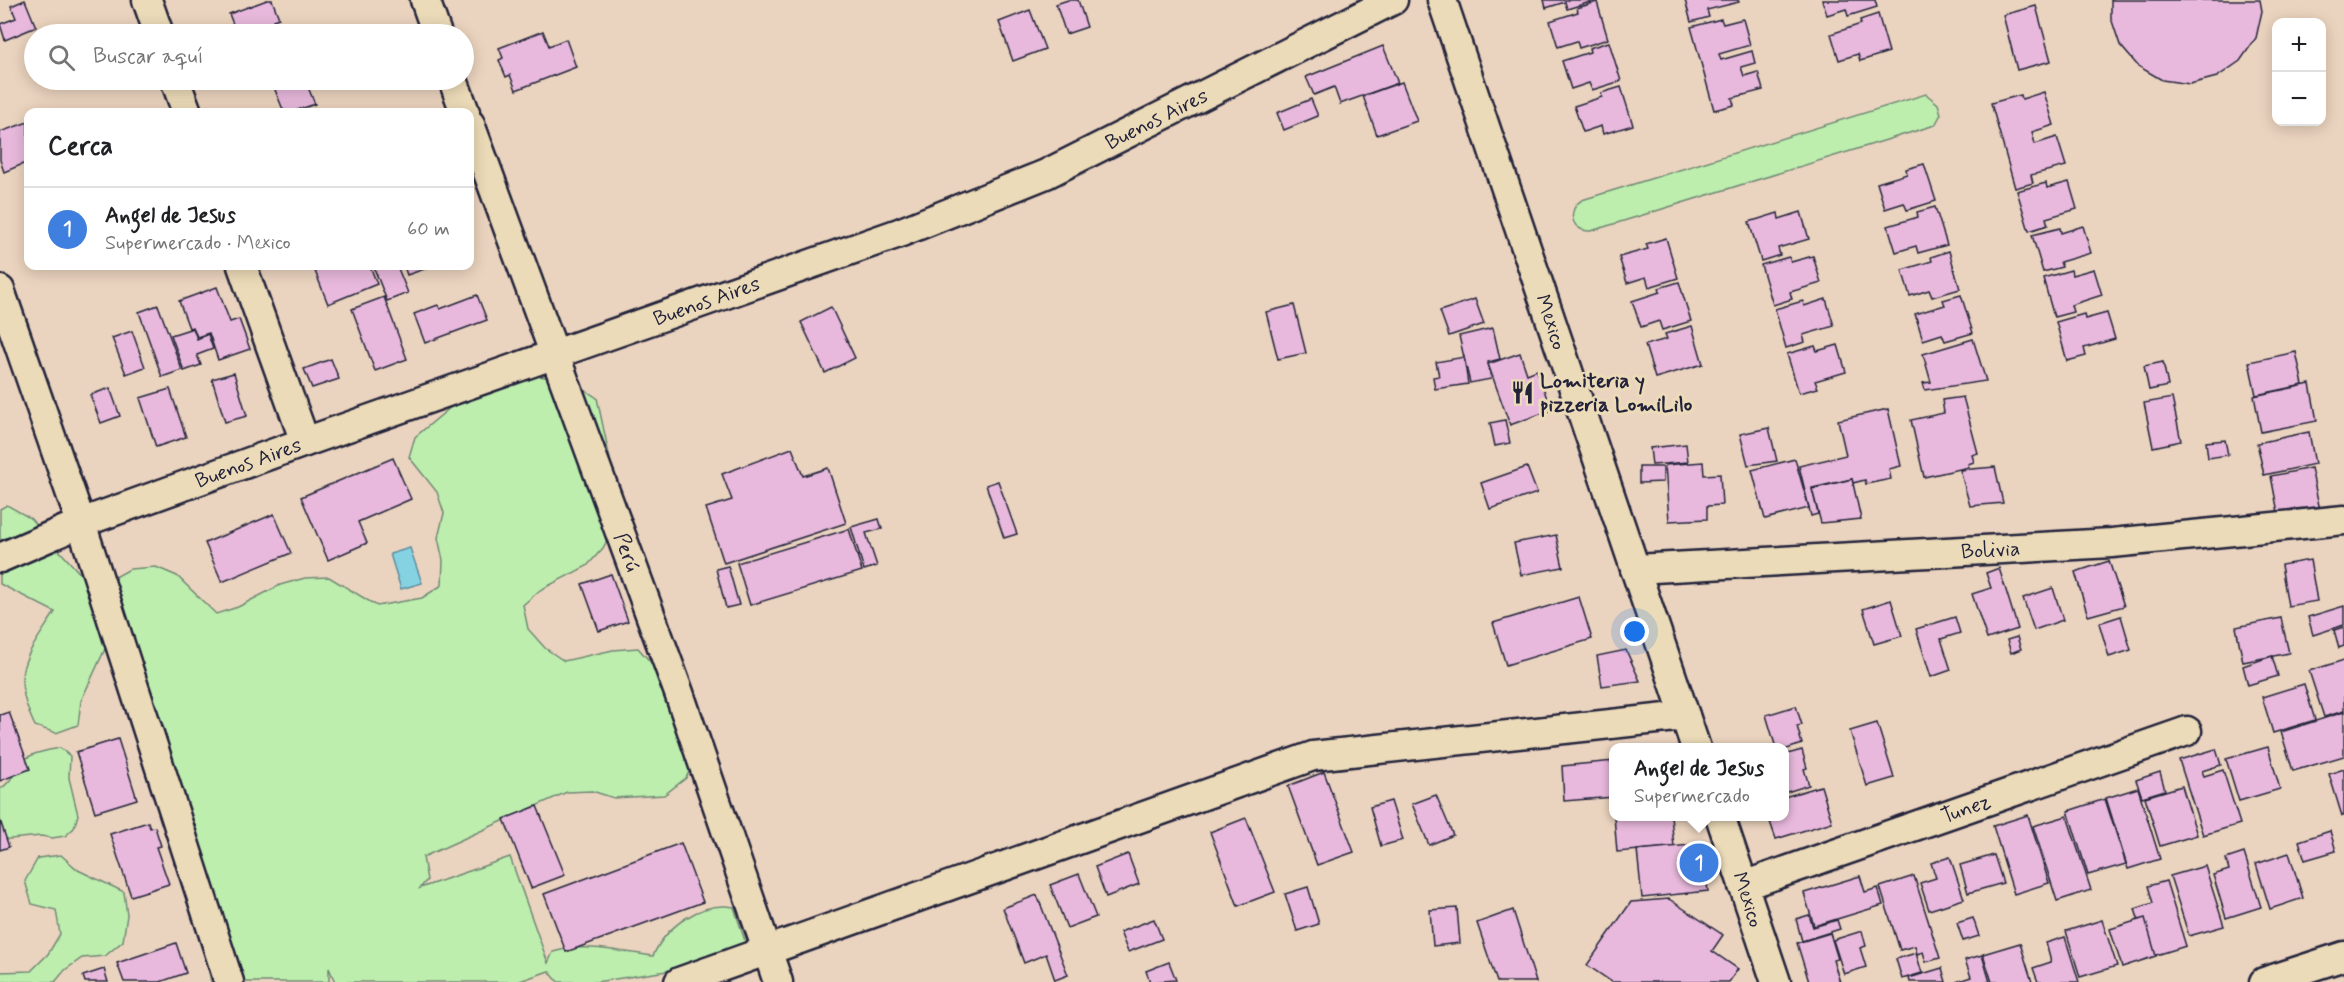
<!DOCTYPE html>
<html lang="es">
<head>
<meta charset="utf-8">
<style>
  body { margin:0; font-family:Mynerve,sans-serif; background:#f6f6f6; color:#202124 }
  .controls { position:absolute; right:18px; top:18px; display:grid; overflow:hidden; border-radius:12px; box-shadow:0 3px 15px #0003 }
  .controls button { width:54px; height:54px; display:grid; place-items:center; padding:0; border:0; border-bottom:2px solid #e0e0e0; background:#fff; color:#202124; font:30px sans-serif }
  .you { position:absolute; left:1635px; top:632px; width:21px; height:21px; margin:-15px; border:4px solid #fff; border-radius:50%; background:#1a73e8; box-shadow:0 0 0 9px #1a73e833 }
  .badge { display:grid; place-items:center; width:39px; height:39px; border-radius:50%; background:#22223b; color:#fff; font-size:20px; font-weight:700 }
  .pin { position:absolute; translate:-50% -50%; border:3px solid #fff; box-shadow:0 2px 6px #0006 }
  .popup { position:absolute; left:1609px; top:743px; width:180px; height:78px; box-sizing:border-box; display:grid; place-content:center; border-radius:12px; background:#fff; filter:drop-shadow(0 2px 4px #0005); font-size:20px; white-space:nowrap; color:#757577 }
  .popup b { font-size:22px; color:#202124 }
  .popup::after { content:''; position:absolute; left:50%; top:100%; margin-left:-12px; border:12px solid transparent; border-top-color:#fff }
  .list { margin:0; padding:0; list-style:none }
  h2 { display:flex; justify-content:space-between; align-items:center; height:78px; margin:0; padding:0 24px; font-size:26px }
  h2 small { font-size:20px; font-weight:400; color:#757577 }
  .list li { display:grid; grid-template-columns:39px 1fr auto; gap:18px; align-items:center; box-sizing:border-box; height:84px; padding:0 24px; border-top:2px solid #e0e0e0 }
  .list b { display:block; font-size:22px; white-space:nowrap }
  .list p { margin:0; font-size:20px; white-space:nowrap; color:#757577 }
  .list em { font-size:20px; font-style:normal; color:#757577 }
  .icon { flex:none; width:33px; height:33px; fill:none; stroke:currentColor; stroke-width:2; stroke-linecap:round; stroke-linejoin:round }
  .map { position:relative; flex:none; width:2344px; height:982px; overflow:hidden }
  .search { position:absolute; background:#fff; box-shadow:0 3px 15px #0003; left:24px; top:24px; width:450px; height:66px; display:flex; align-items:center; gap:15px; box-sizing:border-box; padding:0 21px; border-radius:33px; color:#757577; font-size:22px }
  .panel { position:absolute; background:#fff; box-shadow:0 3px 15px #0003; left:24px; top:108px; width:450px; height:162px; border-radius:12px }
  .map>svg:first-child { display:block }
</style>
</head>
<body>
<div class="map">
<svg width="2344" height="982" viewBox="0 0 2344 982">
  <rect width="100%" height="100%" fill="#ebd4bf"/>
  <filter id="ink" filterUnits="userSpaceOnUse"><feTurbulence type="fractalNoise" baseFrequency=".0167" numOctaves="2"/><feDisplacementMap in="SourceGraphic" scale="12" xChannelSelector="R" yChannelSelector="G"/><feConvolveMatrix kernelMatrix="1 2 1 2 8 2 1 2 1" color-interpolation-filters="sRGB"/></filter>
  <g filter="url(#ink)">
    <!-- green -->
    <g fill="#bdeeae" stroke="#708874" stroke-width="1.5">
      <path d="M1926 94 1938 104 1941 114 1935 125 1591 231C1571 232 1566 210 1582 200Z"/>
      <path d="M499 367 576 384 597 398 619 501 616 524 603 548 587 566 540 590 523 605 528 629 545 648 564 661 613 650 638 648 654 666 696 756 686 778 664 795 614 798 592 791 567 792 423 857 427 880 420 888 510 857 548 963 553 952C584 942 621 952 653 956 666 926 701 901 734 907L746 944 680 969 596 982H558L549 971 517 982H335L329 968V982H211L207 962 212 912 181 880 175 807 111 636 81 701 78 725 56 733 35 726C9 671 25 659 55 612L0 584V509L7 505 30 518 84 578 108 581 130 569 156 567 177 576 216 614 238 607 280 585 305 578 329 577 377 606 422 598 442 585 443 560 438 538 444 513 437 492 409 457 415 437Z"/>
      <path d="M60 748 70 756 69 778 78 815 74 828 65 836 52 838 41 836 0 840V789C10 783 12 777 18 767 26 753 45 751 60 748Z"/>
      <polygon points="61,855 78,870 124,892 127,915 123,941 105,956 82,958 65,970 55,982 0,982 0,972 31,971 48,954 60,934 56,910 32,904 25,881 38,858"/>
    </g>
    <!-- water -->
    <polygon fill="#85d3e2" stroke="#5d8c9f" stroke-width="1.5" points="410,548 422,583 401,589 390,554"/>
    <!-- building -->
    <g fill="#e8b9dc" stroke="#22223b" stroke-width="1.5">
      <polygon points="25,0 36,27 5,40 0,24 16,18 11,6"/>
      <polygon points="267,0 272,0 279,18 273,20 279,34 237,34 229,14"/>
      <polygon points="1068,0 1078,0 1087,27 1066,34 1056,4"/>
      <polygon points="1544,0 1597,0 1567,9 1565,2 1546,8"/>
      <polygon points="1685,0 1738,0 1739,2 1707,10 1709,17 1691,22"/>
      <polygon points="1822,0 1875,0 1877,7 1848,16 1846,9 1827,15"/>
      <polygon points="2111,0 2260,0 2262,11 2256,38 2240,61 2217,77 2190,84 2162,80 2138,66 2120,45 2111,18"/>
      <polygon points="1597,2 1608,39 1579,48 1577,41 1558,47 1550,21 1578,12 1577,8"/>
      <polygon points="2036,6 2051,61 2017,70 2003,15"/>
      <polygon points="1030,10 1045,49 1013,61 999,22"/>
      <polygon points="1878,14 1889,52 1860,61 1858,54 1839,60 1831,34 1861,24 1860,20"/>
      <polygon points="1721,19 1723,24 1743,19 1750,45 1719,54 1721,60 1752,51 1755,63 1741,67 1744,76 1758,72 1763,90 1732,98 1734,105 1714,110 1691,27"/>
      <polygon points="543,31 549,46 566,39 576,67 516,90 510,75 506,77 499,60 503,58 499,48"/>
      <polygon points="1609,42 1621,81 1592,90 1589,83 1571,89 1562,61 1590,52 1589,48"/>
      <polygon points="1383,46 1398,83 1340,104 1334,87 1314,95 1306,77"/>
      <polygon points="271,80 305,80 315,104 292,112 284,112"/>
      <polygon points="1402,82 1417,121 1377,135 1363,96"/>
      <polygon points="1621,87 1633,125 1603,134 1601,126 1583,132 1574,106 1602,97 1601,93"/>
      <polygon points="2044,92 2054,125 2032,132 2035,144 2057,137 2066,166 2031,175 2033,183 2015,188 1991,103 2021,95 2022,99"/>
      <polygon points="1311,99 1318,116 1284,130 1277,113"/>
      <polygon points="28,122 28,162 4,172 0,160 0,132"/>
      <polygon points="1924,164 1936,201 1907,210 1904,203 1885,209 1877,183 1907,174 1906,169"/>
      <polygon points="2069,182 2077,209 2046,218 2048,225 2029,231 2017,191 2046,183 2047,188"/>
      <polygon points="1935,207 1947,245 1918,253 1916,246 1896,252 1888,226 1918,217 1917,212"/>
      <polygon points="1801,212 1809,239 1778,248 1780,255 1761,261 1749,222 1778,213 1779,219"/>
      <polygon points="2083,226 2091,253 2060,262 2062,267 2043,272 2032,235 2060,228 2061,233"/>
      <polygon points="1666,238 1678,278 1649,287 1646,277 1627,283 1619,257 1648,249 1646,244"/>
      <polygon points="1949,251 1960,289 1932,297 1929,290 1910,296 1902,270 1932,261 1931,257"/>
      <polygon points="1813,256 1821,283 1790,292 1792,299 1773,305 1761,265 1789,257 1791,262"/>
      <polygon points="313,266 370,266 377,284 328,304"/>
      <polygon points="381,266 397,266 408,293 387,301 374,268"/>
      <polygon points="404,266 433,266 407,275"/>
      <polygon points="2094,269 2102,295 2071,305 2073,312 2054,317 2043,278 2071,270 2072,275"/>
      <polygon points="1679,282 1691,321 1662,330 1659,321 1641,327 1632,301 1660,292 1659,288"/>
      <polygon points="217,287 230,322 239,319 250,349 218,360 209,333 197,337 193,327 189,328 179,301"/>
      <polygon points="477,295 487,320 425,343 414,314 438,305 440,309"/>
      <polygon points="1961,295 1973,333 1945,341 1942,334 1923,340 1915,314 1945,305 1943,300"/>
      <polygon points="384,297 407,359 375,371 352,309"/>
      <polygon points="1475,299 1484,324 1449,336 1440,311"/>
      <polygon points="1826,299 1834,326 1803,335 1805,342 1786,348 1775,309 1803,301 1804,306"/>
      <polygon points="158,305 182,370 162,377 139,312"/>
      <polygon points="1294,305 1306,353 1278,359 1266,312"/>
      <polygon points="831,307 855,358 825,373 801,322"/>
      <polygon points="2107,313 2115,339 2084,348 2086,356 2067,361 2056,322 2084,314 2085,319"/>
      <polygon points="1692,326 1703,364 1655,378 1645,345 1667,339 1665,334"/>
      <polygon points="193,328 197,339 208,334 213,349 197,355 201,365 184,371 171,335"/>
      <polygon points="1493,328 1500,359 1488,362 1491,379 1470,383 1459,336"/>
      <polygon points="132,331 145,367 126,374 112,338"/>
      <polygon points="1973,339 1986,381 1925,390 1923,383 1931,382 1923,354"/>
      <polygon points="1838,345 1846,372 1815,381 1818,388 1799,393 1787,354 1815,346 1817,351"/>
      <polygon points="2296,352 2303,385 2256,395 2249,362"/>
      <polygon points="1520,353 1527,374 1537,370 1551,410 1510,425 1488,364"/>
      <polygon points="1464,357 1468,384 1435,389 1433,377 1439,376 1436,362"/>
      <polygon points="331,359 339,379 312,388 304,369"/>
      <polygon points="2163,362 2168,386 2149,390 2144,366"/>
      <polygon points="234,373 247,416 225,422 212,379"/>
      <polygon points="2310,384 2317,421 2261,432 2254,396"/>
      <polygon points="110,388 120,416 101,423 90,395"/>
      <polygon points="170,389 186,437 156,447 140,398"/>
      <polygon points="1963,397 1978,453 1972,455 1974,462 1968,464 1969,467 1924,477 1911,420 1944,413 1942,400"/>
      <polygon points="2172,398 2181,441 2153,447 2144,403"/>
      <polygon points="1888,409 1901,466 1889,469 1891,479 1866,484 1865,480 1853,483 1852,479 1812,488 1818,514 1811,516 1799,466 1846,455 1838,420"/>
      <polygon points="1505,420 1510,443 1495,446 1490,423"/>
      <polygon points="1769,428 1777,461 1748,465 1740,434"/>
      <polygon points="2309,432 2315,464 2264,475 2257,443"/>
      <polygon points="2225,440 2228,455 2208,458 2206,442"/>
      <polygon points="1686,444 1688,462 1652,465 1650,448"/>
      <polygon points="792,448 803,476 828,468 846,523 724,563 706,508 732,500 722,474"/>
      <polygon points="393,458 411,499 358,522 367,543 328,560 301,497"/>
      <polygon points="1795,459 1809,508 1765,519 1752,470"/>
      <polygon points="1703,462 1704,475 1720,474 1722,505 1707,506 1707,519 1669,521 1665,465"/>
      <polygon points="1527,467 1537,493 1490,509 1481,483"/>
      <polygon points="1639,467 1663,467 1663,482 1639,483"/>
      <polygon points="1995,467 2003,503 1970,506 1960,470"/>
      <polygon points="2311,468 2320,510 2279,518 2271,476"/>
      <polygon points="1852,479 1861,519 1821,523 1812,489"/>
      <polygon points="998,481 1017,534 1004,538 986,485"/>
      <polygon points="274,514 291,553 222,582 205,543"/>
      <polygon points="879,519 882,529 866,533 877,566 864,570 851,527"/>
      <polygon points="849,529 862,571 750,605 737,563"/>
      <polygon points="1556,535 1563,567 1521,575 1514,543"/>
      <polygon points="2310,560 2317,601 2288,606 2281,565"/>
      <polygon points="2109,561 2124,606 2088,616 2075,572"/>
      <polygon points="728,566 739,605 726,608 716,569"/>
      <polygon points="1999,568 2018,629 1987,639 1972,594 1991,588 1986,573"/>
      <polygon points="611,574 628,621 599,631 582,584"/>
      <polygon points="2053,588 2063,620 2034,630 2023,598"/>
      <polygon points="1579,597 1592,639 1506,665 1493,623"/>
      <polygon points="1891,600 1902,636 1874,644 1863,609"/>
      <polygon points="2344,606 2344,625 2313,635 2308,617"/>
      <polygon points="2121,616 2131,650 2109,657 2099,623"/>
      <polygon points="1955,617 1960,633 1941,639 1951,670 1931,677 1916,629"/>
      <polygon points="2281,618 2289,653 2243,662 2236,627"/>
      <polygon points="2344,627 2344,646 2339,648 2334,630"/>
      <polygon points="2017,637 2021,649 2011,653 2007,640"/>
      <polygon points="1626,650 1640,681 1602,686 1597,656"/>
      <polygon points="2272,656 2278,676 2248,685 2243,666"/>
      <polygon points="2344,660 2344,711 2324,717 2309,671"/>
      <polygon points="2304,684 2315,720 2273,733 2262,697"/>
      <polygon points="1796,706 1802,725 1797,726 1802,744 1784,750 1784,748 1776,748 1766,715"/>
      <polygon points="9,712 30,769 0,781 0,715"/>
      <polygon points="2344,712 2344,756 2293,771 2281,732"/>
      <polygon points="1877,723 1894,778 1867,786 1850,731"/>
      <polygon points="118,739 137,799 95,812 76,752"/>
      <polygon points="2268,747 2280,789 2239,801 2226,759"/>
      <polygon points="2216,749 2221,765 2202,771 2204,776 2223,770 2240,824 2203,835 2179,760"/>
      <polygon points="1802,750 1807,768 1804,769 1809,785 1784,793 1784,755"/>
      <polygon points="1614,761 1614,797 1564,801 1562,766"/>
      <polygon points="2344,769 2344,816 2342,816 2329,774"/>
      <polygon points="1324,772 1354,852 1317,865 1288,786"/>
      <polygon points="2160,772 2165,790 2142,797 2136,780"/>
      <polygon points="1821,786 1832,822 1776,839 1768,816 1784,816 1784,797"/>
      <polygon points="2182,786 2197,835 2160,846 2145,797"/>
      <polygon points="2138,788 2160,859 2128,869 2106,798"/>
      <polygon points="1436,795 1453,835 1429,845 1412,804"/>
      <polygon points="2105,799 2126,864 2088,875 2068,811"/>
      <polygon points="1391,801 1403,840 1381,846 1370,807"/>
      <polygon points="537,806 565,875 531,888 504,819"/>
      <polygon points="2028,815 2049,883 2014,894 1993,826"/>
      <polygon points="1614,816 1671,816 1674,847 1617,852"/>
      <polygon points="2067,816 2091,890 2057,901 2033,826"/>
      <polygon points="1246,818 1275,892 1238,906 1210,832"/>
      <polygon points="0,820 9,847 0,850"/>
      <polygon points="148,822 150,828 155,827 161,846 156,847 169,884 131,896 110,834"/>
      <polygon points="2330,831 2336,851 2305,860 2299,841"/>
      <polygon points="681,843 703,902 566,952 544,894"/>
      <polygon points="1702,844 1708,891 1642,898 1637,850"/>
      <polygon points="2244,853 2261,907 2226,918 2213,875 2229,870 2226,859"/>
      <polygon points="2289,853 2303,898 2270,909 2256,864"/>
      <polygon points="1128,854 1139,884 1106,897 1095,867"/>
      <polygon points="1994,855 2003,883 1968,893 1960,865"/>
      <polygon points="1950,857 1964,899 1929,910 1920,883 1936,878 1931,863"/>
      <polygon points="2205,866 2224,926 2189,936 2170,876"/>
      <polygon points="1079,874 1096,917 1067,928 1050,885"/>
      <polygon points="1860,876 1865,892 1878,888 1883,905 1814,926 1804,893"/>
      <polygon points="1914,876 1940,958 1926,962 1923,952 1917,954 1915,946 1900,950 1880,887"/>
      <polygon points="2166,881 2186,946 2150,957 2135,909 2153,903 2148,886"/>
      <polygon points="1308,887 1319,924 1297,931 1285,894"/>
      <polygon points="1037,895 1068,975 1055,980 1046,954 1024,963 1003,908"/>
      <polygon points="1669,899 1723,935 1712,951 1738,969 1729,982 1612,982 1587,965 1631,902"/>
      <polygon points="1457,908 1460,943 1433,946 1430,910"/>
      <polygon points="1513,910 1536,982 1497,982 1477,923"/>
      <polygon points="1809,915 1813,927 1837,920 1840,929 1802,941 1796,919"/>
      <polygon points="1973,918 1979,936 1963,941 1957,923"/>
      <polygon points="2145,918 2156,956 2122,967 2110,929"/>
      <polygon points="1154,919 1162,939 1128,952 1120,932"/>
      <polygon points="2102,920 2117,966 2080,977 2066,931"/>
      <polygon points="1862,931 1866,946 1860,948 1866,967 1844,974 1833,940"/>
      <polygon points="1830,933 1838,959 1833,960 1840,982 1809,982 1797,943"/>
      <polygon points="2065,937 2079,982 2038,982 2033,968 2051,962 2046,943"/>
      <polygon points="176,943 186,973 160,982 124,982 117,963"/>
      <polygon points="2020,943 2032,982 1992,982 1983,954"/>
      <polygon points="1916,953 1922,973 1902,979 1896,959"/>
      <polygon points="1982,955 1990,982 1956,982 1971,977 1965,960"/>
      <polygon points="1169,962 1176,980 1150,982 1146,971"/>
      <polygon points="1942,968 1946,982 1910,982 1909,978"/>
      <polygon points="104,969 108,982 85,982 83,976"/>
    </g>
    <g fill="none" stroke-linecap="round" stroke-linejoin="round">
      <defs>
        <g id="minor">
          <polyline points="147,0 159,34"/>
          <polyline points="425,0 437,34"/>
          <path id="s1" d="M1442 0 1696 748"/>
          <polyline points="175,80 187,112"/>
          <polyline points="453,80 465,112"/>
          <path id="s2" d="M470 124 679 693 778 982"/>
          <polyline points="242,266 305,442"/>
          <polyline points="0,290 81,523 229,982"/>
          <path id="s3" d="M0 558 81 523 305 442 899 233 1046 174 1393 0"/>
          <path id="s4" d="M1635 569 2112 543 2344 520"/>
          <path id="s5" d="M1720 816 1776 982"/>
          <path id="s6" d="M1743 886 2187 731"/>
          <polyline points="679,982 1313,756 1685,716"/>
          <polyline points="2264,982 2344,956"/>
        </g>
      </defs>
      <!-- minor casing -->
      <use href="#minor" stroke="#22223b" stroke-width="33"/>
      <!-- minor -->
      <use href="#minor" stroke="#ecdbb8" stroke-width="28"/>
    </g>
  </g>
  <!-- icons -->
  <defs>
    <symbol id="restaurant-bare" viewBox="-9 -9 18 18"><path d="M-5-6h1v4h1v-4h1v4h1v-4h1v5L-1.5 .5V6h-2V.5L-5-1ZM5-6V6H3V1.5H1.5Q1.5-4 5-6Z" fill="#22223b" stroke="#ecdbb8" stroke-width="2.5" paint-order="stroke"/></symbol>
  </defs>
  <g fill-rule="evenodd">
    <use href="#restaurant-bare" x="1506" y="376" width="33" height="33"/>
  </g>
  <g text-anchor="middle" stroke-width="6" stroke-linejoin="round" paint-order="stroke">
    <!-- street labels -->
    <g font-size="21" fill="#22223b" stroke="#ecdbb8">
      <text dy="7" stroke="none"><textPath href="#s3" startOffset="1238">Buenos Aires</textPath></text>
      <text dy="7" stroke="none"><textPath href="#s3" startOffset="752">Buenos Aires</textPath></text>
      <text dy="7" stroke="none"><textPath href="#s1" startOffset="340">Mexico</textPath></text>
      <text dy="7" stroke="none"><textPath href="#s3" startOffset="266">Buenos Aires</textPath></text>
      <text dy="7" stroke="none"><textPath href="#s4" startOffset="356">Bolivia</textPath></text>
      <text dy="7" stroke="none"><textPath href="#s2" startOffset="456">Perú</textPath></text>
      <text dy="7" stroke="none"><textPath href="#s6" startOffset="236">Tunez</textPath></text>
      <text dy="7" stroke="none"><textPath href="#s5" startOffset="88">Mexico</textPath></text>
    </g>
    <!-- poi labels -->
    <g font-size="21" font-weight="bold" fill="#22223b" stroke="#ecdbb8" text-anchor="start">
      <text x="1540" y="387">Lomiteria y<tspan x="1540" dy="24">pizzeria LomiLilo</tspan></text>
    </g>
  </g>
</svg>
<div class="controls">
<button>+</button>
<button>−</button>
</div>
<div class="you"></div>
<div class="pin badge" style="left:1699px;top:863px;background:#3f7fe0">1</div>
<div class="popup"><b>Angel de Jesus</b>Supermercado</div>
<div class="search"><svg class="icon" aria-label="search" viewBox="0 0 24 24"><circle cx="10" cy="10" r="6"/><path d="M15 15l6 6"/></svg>Buscar aquí</div>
<section class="panel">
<h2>Cerca<small></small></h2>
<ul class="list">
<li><span class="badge" style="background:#3f7fe0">1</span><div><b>Angel de Jesus</b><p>Supermercado · Mexico</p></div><em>60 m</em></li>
</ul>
</section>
</div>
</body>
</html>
